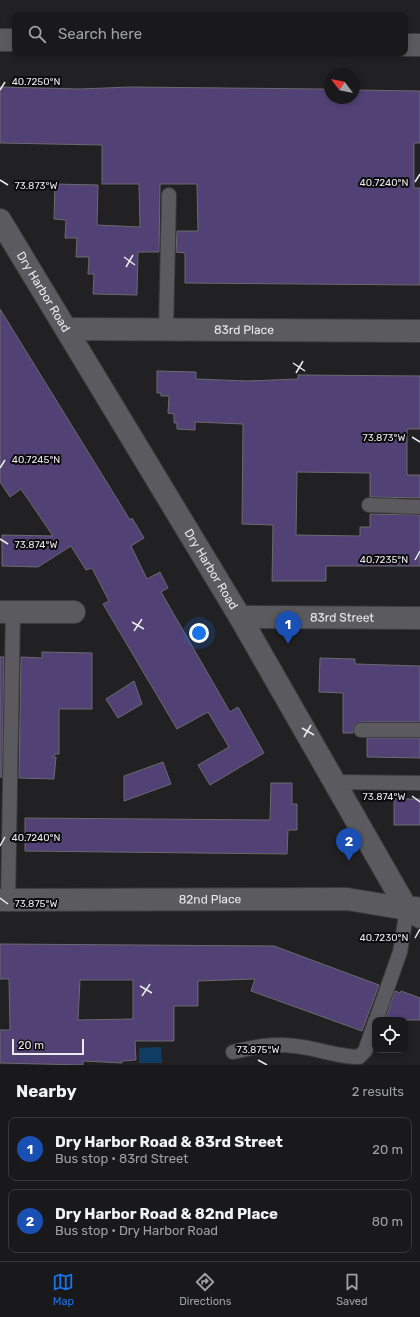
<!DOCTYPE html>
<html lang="en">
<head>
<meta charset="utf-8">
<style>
  body { margin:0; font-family:Rubik,sans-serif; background:#262628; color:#f1f3f6 }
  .controls { position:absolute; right:12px; bottom:12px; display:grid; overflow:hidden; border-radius:8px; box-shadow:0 2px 6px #0003 }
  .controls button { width:36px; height:36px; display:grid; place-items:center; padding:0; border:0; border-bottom:1px solid #37383a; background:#19191b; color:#f1f3f6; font:20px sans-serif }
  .compass { position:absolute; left:324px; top:68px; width:36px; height:36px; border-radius:50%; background:#19191b; box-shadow:0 2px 6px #0003; rotate:302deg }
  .scale { position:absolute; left:12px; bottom:10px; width:72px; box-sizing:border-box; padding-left:4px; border:2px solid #ebebed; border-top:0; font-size:11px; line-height:14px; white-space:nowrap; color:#ebebed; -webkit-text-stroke:3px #0b0a0c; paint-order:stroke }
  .you { position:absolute; left:199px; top:633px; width:14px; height:14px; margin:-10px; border:3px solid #fff; border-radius:50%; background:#1a73e8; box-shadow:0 0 0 6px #1a73e833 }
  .badge { display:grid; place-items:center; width:26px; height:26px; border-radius:50%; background:#1a73e8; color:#fff; font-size:13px; font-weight:700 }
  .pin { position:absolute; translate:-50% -33px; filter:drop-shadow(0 1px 2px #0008) }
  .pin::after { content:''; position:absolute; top:21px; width:14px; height:12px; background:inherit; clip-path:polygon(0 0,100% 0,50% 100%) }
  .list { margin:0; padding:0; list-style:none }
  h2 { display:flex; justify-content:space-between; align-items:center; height:52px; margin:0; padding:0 16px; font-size:17px }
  h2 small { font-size:13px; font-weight:400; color:#9fa0a3 }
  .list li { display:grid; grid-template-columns:26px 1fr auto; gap:12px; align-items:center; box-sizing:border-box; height:64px; margin:0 8px 8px; padding:0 8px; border:1px solid #37383a; border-radius:8px }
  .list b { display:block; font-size:15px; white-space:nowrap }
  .list p { margin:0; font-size:13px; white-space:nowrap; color:#9fa0a3 }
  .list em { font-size:13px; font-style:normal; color:#9fa0a3 }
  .icon { flex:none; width:22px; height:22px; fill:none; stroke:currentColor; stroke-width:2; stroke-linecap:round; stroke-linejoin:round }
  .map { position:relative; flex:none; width:420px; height:1065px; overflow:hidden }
  .search { position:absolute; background:#19191b; box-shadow:0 2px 6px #0003; left:12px; right:12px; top:12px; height:44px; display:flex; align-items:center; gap:10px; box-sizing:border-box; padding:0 14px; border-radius:8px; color:#9fa0a3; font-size:15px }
  .sheet { height:196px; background:#19191b }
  nav { display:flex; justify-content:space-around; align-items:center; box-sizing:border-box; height:56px; border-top:1px solid #37383a; background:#19191b; font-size:11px; color:#9fa0a3 }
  nav a { display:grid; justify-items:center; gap:2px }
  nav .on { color:#1a73e8 }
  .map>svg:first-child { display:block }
</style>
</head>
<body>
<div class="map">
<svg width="420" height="1065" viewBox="0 0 420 1065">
  <rect width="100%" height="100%" fill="#212124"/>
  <!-- water -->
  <polygon fill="#103c64" points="161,1047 162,1063 139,1063 139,1048"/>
  <!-- building -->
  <g fill="#514174" stroke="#6b6a6e" fill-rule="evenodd">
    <polygon points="0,87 80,89 130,87 321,89 330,89 330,98 354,98 354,90 420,91 420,143 414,143 414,188 420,188 420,285 185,283 185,253 176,252 177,231 198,231 197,184 160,184 159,252 138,252 137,295 93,294 94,274 88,274 89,257 76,257 77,238 65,238 66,220 54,219 55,184 98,185 97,225 140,227 139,184 102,184 102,145 0,143"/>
    <polygon points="0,309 130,520 132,518 144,538 131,546 147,579 160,572 168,588 161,592 230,712 238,707 264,753 210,785 198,765 229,747 208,712 177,729 103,604 109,601 92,568 86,570 71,546 38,567 2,566 2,535 53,536 21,489 10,497 0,482"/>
    <polygon points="157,371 196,372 196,379 248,381 298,379 298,375 420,376 420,429 407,429 407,475 420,475 420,498 370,497 370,473 297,472 296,535 360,536 360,527 370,527 370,514 420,515 420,566 326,566 326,581 272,581 273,525 242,524 243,424 195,422 195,430 177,429 177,423 174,423 174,414 168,413 169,396 161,396 161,393 157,393"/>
    <polygon points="42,652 92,653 92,709 59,709 59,754 56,754 52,757 56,757 54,779 19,778 21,657 42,658"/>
    <polygon points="0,657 4,657 2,777 0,777"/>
    <polygon points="320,658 355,659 355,664 420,666 420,722 361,722 354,725 353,733 343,733 343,693 319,692"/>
    <polygon points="134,681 142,704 118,718 106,699"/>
    <polygon points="367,738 420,738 420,758 367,757"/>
    <polygon points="163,762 171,784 124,801 124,776"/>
    <polygon points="271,783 292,783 292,804 297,804 297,830 288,830 287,854 25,851 25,818 270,820"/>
    <rect x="394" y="799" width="26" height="26"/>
    <path d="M0 944 274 946 379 985 362 1031 251 991 255 979 198 981V1006H174V1041H135L136 1060 122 1061V1063L83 1061V1065L0 1063V1030H10L9 979H0ZM80 980H133V1019L78 1020Z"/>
    <polygon points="395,991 400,993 401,991 420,998 420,1020 385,1020"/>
  </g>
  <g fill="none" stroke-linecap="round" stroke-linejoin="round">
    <defs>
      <g id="service">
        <polyline points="166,330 169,195"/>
        <polyline points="369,505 420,507"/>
        <polyline points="361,730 420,730"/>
        <polyline points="334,782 420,783"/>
        <polyline points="8,900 13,611"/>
        <polyline points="376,1020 400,952 407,909"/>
        <path d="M233 1052C254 1047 273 1043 295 1046 317 1048 337 1057 359 1057L365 1051 375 1022"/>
      </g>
      <g id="minor">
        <polyline points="0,40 15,40"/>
        <polyline points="405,45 420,45"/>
        <path id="s1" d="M0 220 240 617 407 909 420 917"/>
        <path id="s2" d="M67 329 420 331"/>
        <polyline points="0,612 74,612"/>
        <path id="s3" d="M240 617 420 618"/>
        <path id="s4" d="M0 900 347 899 407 909 416 908"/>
      </g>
    </defs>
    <!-- service casing -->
    <use href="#service" stroke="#3c3c3e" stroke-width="16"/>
    <!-- minor casing -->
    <use href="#minor" stroke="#3c3c3e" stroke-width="24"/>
    <!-- service -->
    <use href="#service" stroke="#5b5a5e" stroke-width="14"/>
    <!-- minor -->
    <use href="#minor" stroke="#5b5a5e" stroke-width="22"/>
  </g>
  <!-- ticks -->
  <path fill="none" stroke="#ebebed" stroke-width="1.5" d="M0 90 5 82M0 180 8 185M415 182 420 174M124 257 135 265M126 267 133 255M293 363 305 371M296 373 303 361M412 437 420 442M0 468 5 460M0 539 8 544M415 560 420 551M132 622 144 629M134 631 142 619M302 728 314 735M304 737 311 725M412 796 420 802M0 846 5 837M0 898 8 904M415 938 420 929M140 986 152 993M142 996 150 984M258 1060 267 1065"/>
  <g text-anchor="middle" stroke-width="4" stroke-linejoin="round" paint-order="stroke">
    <!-- street labels -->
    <g font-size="12" fill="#ebebed" stroke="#0b0a0c">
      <text dy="4" stroke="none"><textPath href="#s1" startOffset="84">Dry Harbor Road</textPath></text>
      <text dy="4" stroke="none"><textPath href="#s2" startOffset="177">83rd Place</textPath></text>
      <text dy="4" stroke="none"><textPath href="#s1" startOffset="408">Dry Harbor Road</textPath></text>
      <text dy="4" stroke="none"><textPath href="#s3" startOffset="102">83rd Street</textPath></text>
      <text dy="4" stroke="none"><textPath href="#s4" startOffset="210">82nd Place</textPath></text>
    </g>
  </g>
  <g font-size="10" text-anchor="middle" fill="#ebebed" stroke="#0b0a0c" stroke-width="4" stroke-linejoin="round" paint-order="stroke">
    <text x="36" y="85">40.7250°N</text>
    <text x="384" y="186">40.7240°N</text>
    <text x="36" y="189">73.873°W</text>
    <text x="384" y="441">73.873°W</text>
    <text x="36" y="463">40.7245°N</text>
    <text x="36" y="548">73.874°W</text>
    <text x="384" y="563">40.7235°N</text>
    <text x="384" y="800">73.874°W</text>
    <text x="36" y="841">40.7240°N</text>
    <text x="36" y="907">73.875°W</text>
    <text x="384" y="941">40.7230°N</text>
    <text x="258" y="1053">73.875°W</text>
  </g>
</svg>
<div class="controls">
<button><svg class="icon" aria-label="locate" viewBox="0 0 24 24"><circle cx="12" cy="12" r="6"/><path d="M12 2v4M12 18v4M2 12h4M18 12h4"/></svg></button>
</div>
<svg class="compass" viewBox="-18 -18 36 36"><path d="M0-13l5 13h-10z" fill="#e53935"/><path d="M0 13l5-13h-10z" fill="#9fa0a3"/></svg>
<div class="scale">20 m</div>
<div class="you"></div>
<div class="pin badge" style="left:288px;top:644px;background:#1a4fb4">1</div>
<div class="pin badge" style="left:349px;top:861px;background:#1a4fb4">2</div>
<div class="search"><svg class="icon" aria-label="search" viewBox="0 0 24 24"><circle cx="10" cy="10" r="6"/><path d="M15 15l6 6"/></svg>Search here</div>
</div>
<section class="sheet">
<h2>Nearby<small>2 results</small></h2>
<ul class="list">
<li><span class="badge" style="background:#1a4fb4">1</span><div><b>Dry Harbor Road &amp; 83rd Street</b><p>Bus stop · 83rd Street</p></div><em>20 m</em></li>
<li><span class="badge" style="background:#1a4fb4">2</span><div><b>Dry Harbor Road &amp; 82nd Place</b><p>Bus stop · Dry Harbor Road</p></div><em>80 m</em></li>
</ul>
</section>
<nav>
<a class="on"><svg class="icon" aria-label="map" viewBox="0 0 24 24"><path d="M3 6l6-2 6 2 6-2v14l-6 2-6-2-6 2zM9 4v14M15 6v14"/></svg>Map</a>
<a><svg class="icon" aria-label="directions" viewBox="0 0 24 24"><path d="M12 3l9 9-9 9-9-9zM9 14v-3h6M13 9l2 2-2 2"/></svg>Directions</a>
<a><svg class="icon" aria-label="saved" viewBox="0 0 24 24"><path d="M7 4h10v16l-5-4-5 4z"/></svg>Saved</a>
</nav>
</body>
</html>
